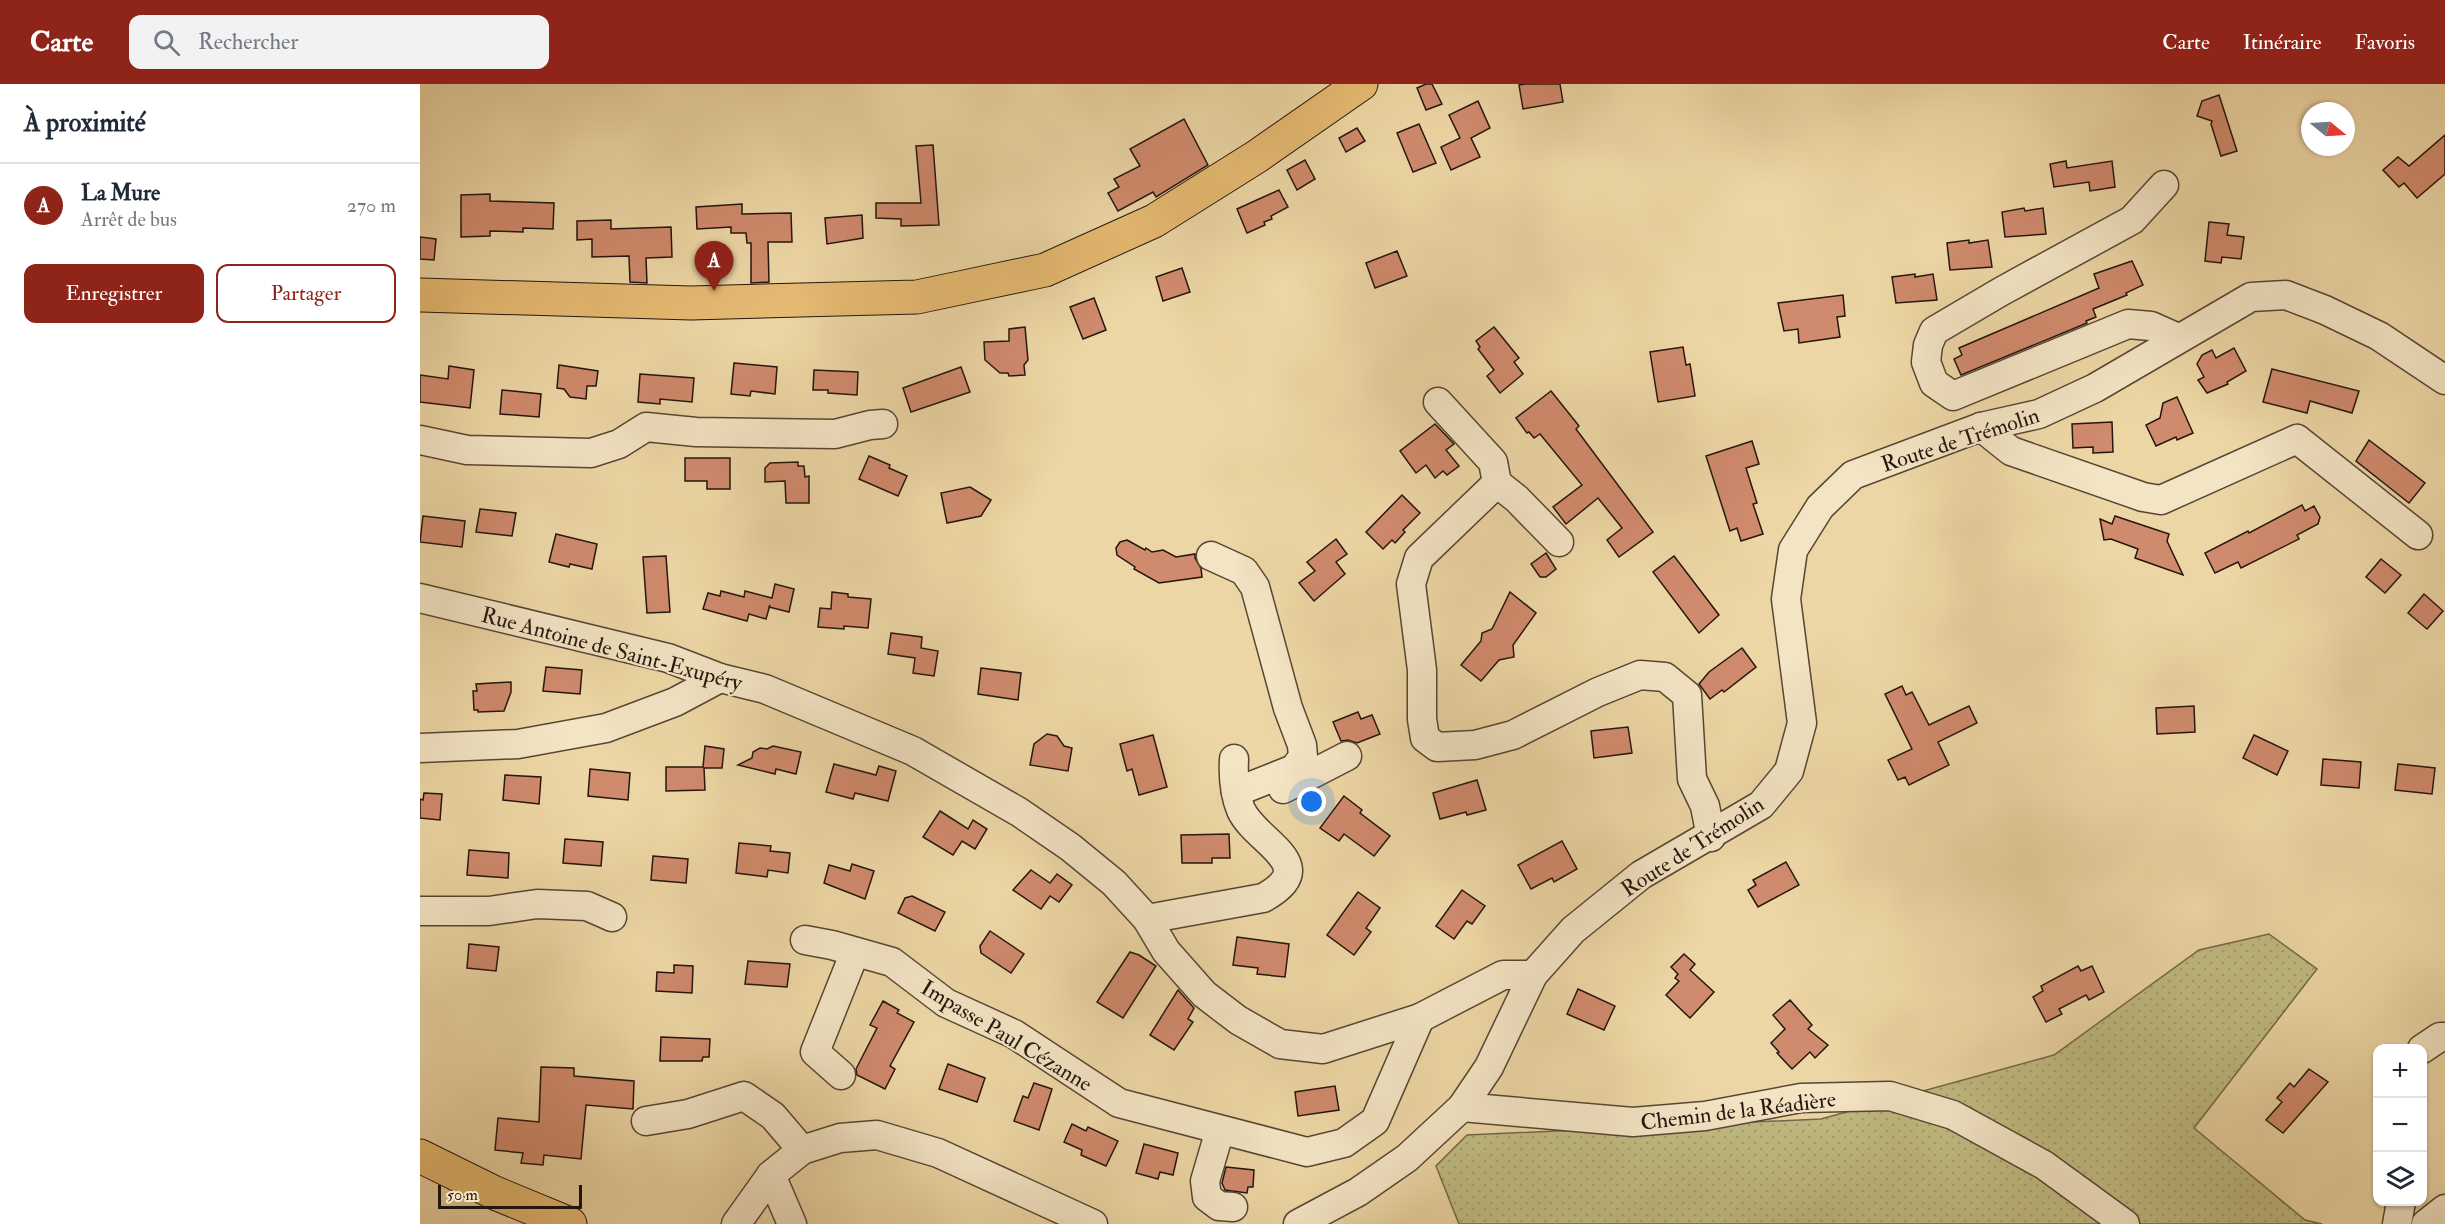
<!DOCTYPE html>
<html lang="fr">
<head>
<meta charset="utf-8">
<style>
  body { margin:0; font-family:"IM FELL Double Pica",serif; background:#f2f2f3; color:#1f2937 }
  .controls { position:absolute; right:18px; bottom:18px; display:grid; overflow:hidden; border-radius:12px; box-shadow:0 2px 4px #0004 }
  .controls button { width:54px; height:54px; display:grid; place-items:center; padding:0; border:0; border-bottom:2px solid #e0e1e3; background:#fff; color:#1f2937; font:30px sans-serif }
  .compass { position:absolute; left:1881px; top:18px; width:54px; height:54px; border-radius:50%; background:#fff; box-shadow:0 2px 4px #0004; rotate:108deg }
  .scale { position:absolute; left:18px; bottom:15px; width:144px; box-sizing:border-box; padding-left:6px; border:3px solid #25160e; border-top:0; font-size:16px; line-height:21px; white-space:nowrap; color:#25160e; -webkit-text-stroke:4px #f3e4c4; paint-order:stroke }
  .you { position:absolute; left:892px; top:718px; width:21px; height:21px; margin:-15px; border:4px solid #fff; border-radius:50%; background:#1a73e8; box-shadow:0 0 0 9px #1a73e833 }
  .badge { display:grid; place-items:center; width:39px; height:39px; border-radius:50%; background:#8f2418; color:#fff; font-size:20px; font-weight:700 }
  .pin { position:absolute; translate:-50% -50px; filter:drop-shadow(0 2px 3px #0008) }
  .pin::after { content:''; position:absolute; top:32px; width:21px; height:18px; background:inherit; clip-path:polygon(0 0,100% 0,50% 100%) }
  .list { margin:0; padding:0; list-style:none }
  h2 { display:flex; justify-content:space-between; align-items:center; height:78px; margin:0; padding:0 24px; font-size:26px }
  h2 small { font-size:20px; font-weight:400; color:#747a83 }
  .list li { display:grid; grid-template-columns:39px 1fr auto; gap:18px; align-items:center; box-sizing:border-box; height:84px; padding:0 24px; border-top:2px solid #e0e1e3 }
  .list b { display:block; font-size:22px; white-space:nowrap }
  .list p { margin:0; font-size:20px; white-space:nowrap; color:#747a83 }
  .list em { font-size:20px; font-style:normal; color:#747a83 }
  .actions { display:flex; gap:12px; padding:18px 24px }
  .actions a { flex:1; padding:14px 0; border:2px solid #8f2418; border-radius:12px; text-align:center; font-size:21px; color:#8f2418 }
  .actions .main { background:#8f2418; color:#fff }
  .icon { flex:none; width:33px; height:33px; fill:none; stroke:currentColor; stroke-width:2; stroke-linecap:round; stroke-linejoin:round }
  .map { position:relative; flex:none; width:2025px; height:1140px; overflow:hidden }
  header { display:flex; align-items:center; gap:36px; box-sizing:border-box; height:84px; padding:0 30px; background:#8f2418; color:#fff }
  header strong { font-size:28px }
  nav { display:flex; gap:33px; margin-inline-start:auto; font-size:21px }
  .search { width:420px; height:54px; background:#f2f2f3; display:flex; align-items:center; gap:15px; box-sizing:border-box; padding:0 21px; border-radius:12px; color:#747a83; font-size:22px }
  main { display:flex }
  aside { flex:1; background:#fff }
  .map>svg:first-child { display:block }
</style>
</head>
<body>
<header>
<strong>Carte</strong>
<div class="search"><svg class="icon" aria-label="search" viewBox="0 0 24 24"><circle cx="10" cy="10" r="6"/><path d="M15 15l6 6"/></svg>Rechercher</div>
<nav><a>Carte</a><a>Itinéraire</a><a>Favoris</a></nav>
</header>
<main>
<aside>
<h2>À proximité<small></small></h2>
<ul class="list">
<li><span class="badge">A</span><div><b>La Mure</b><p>Arrêt de bus</p></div><em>270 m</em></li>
</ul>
<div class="actions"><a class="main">Enregistrer</a><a>Partager</a></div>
</aside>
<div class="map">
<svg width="2025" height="1140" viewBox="0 0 2025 1140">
  <defs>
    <pattern id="grass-dots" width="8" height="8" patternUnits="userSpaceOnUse" patternTransform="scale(1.5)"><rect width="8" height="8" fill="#c0bb81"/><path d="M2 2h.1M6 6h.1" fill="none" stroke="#a5a06e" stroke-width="1.8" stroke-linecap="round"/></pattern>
  </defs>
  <rect width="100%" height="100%" fill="#edd6a5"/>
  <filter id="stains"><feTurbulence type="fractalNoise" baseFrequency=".00333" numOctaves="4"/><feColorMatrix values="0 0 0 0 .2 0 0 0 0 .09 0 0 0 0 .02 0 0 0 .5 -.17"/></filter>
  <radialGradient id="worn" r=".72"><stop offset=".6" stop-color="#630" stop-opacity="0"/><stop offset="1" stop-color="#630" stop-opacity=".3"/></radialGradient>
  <!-- grass -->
  <polygon fill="url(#grass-dots)" stroke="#726848" stroke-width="1.5" points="1849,850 1897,885 1774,1044 1885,1136 1902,1140 1039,1140 1016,1082 1047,1051 1401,1035 1634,971 1779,866"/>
  <!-- building -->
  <g fill="#d08a6d" stroke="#25160e" stroke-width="1.5">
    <polygon points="1006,0 1012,0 1022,20 1006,26 997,4"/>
    <polygon points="1106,0 1140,0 1143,18 1103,25 1099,1"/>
    <polygon points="1799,11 1817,67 1801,72 1791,40 1792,37 1777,32 1782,17"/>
    <polygon points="1058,17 1070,44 1051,54 1060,73 1031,86 1021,63 1040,54 1029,31"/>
    <polygon points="764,35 788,81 736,113 733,108 698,127 688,109 699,103 694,95 720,82 710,65"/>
    <polygon points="999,40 1016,79 993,88 977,49"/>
    <polygon points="937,44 945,57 926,68 919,54"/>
    <polygon points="2025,51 2025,90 1997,114 1984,99 1979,103 1963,86 1978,73 1989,82"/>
    <polygon points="513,61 519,141 481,142 481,135 456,134 456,119 501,119 496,62"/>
    <polygon points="885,76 895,95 877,106 867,86"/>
    <polygon points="1646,77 1647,84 1692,77 1695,103 1670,107 1669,98 1634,103 1630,80"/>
    <polygon points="859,106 868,123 851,132 852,135 844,138 845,141 827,149 817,125"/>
    <polygon points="70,110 70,117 134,119 133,145 103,144 103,148 70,147 70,152 41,153 41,111"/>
    <polygon points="322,120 322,130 371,129 372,158 348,158 349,198 331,199 331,159 327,159 326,149 311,149 311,143 277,145 276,123"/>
    <polygon points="1604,124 1605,127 1623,124 1626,150 1585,153 1582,128"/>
    <polygon points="442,131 443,154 407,160 405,134"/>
    <polygon points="191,136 191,145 251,143 252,173 226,174 227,199 210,198 209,172 172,173 172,155 157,156 157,137"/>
    <polygon points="1789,138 1809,140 1807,151 1824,153 1821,175 1802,173 1801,179 1785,177"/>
    <polygon points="0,153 16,155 14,176 0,175"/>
    <polygon points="1549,156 1549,159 1568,156 1572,183 1530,186 1527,159"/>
    <polygon points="977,167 987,192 955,204 946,179"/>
    <polygon points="1712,177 1723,201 1706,209 1707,211 1673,225 1676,233 1666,237 1667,239 1541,291 1534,275 1542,271 1539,264 1679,204 1674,190"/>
    <polygon points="762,184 770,208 743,217 736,193"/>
    <polygon points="1495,190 1495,193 1513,190 1517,216 1476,219 1472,193"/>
    <polygon points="1423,211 1425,232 1417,233 1420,253 1379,259 1378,245 1364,247 1358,219"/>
    <polygon points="674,214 686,246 663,255 650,223"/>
    <polygon points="605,243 608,276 604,281 605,291 589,292 588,289 580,289 565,276 564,258 589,257 589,245"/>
    <polygon points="1074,243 1099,274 1094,278 1103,290 1080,309 1067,292 1074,286 1058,265 1060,263 1056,257"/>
    <polygon points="1263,263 1266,281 1270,280 1275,312 1238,318 1230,268"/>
    <polygon points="1814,264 1826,287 1807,298 1808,300 1787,309 1778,296 1784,293 1777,280 1782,271 1792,266 1796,274"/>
    <polygon points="314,279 357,283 355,310 331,307 330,312 311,310"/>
    <polygon points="139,281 178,287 176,302 167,302 166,315 150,313 144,305 137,304"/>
    <polygon points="29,282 54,286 50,324 0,318 0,291 28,295"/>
    <polygon points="541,283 550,308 491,328 483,304"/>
    <polygon points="1852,285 1939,307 1932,329 1890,317 1887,329 1843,318"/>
    <polygon points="394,286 438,288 437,311 408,309 408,306 393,306"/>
    <polygon points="220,290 274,294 272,318 240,315 240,320 218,318"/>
    <polygon points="82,306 121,310 119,333 80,330"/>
    <polygon points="1131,307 1159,342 1156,345 1233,448 1199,473 1187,456 1202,444 1178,414 1146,440 1133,423 1162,401 1120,350 1114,354 1109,348 1107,349 1096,334"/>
    <polygon points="1757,313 1773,349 1757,356 1756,353 1736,362 1726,341 1740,334 1743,319"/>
    <polygon points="1692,338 1693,368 1673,369 1673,363 1653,364 1652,340"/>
    <polygon points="1015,340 1034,360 1026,366 1039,382 1027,391 1023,387 1015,394 1006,381 996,389 980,367"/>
    <polygon points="1949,356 2005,399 1989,419 1936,377"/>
    <polygon points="1332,357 1339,380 1326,384 1337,419 1333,420 1343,450 1321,457 1317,444 1310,447 1286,372"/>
    <polygon points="449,372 470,381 469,384 487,392 478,412 439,395"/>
    <polygon points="265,374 310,374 310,405 287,405 287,397 265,397"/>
    <polygon points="378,378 378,382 384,382 385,393 389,392 389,419 366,419 365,397 345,398 345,384 350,379"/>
    <polygon points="550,403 571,416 561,432 527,439 521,409"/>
    <polygon points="982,411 1000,429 983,446 985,448 975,459 972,456 963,465 946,448"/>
    <polygon points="1882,421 1885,427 1894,422 1900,433 1898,440 1877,451 1879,455 1821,484 1818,478 1795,489 1785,469 1828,447 1829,449"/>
    <polygon points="60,425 96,429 92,452 56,448"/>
    <polygon points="3,432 45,437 42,463 0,458"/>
    <polygon points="1695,432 1749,450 1747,457 1763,491 1715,474 1718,465 1691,455 1684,456 1680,435 1692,440"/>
    <polygon points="136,450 177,460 172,485 150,480 149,483 129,478"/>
    <polygon points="916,455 927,470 916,478 925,490 894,517 879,499 895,487 887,478"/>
    <polygon points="707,456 725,466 726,464 732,468 743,466 756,473 775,470 775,474 781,484 782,493 739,499 714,485 715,483 697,471 696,464 700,458"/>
    <polygon points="1126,469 1136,485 1126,493 1120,493 1111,480"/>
    <polygon points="246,472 250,528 227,529 223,473"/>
    <polygon points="1254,472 1299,531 1279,549 1233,488"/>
    <polygon points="1961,475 1981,491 1965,509 1946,493"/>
    <polygon points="355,500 374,505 369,528 349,523 350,521 346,535 329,530 327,537 283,525 288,509 300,512 301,507 324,513 325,507 352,514"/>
    <polygon points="412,508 428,510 428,513 451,515 448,544 424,542 424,545 398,543 400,524 411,525"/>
    <polygon points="1090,508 1116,529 1093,561 1094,573 1079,576 1061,597 1041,581 1061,557 1062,549 1072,545"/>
    <polygon points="2004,510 2023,527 2007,545 1988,529"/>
    <polygon points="471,549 502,553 501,564 518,567 514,592 493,589 495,574 468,570"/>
    <polygon points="1322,564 1336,583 1304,608 1302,606 1290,615 1279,600 1289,588"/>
    <polygon points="126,583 162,586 160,610 123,607"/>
    <polygon points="561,584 601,589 598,616 558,610"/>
    <polygon points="91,598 91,608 84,627 58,628 58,626 54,626 53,607 57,607 56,600"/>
    <polygon points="1482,602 1486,611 1492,608 1509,641 1549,622 1557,639 1518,658 1529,681 1489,701 1485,693 1478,696 1468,676 1492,665 1465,610"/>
    <polygon points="1774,622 1775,648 1737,650 1736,624"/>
    <polygon points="938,628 941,635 952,631 960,650 937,659 928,656 921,657 913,638"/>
    <polygon points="1208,643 1212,669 1174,674 1171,647"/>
    <polygon points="627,650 637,652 644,662 652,664 648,687 610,681 614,660"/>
    <polygon points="733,651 747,703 719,711 712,685 707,687 700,660"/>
    <polygon points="1834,651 1868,667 1857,691 1823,674"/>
    <polygon points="285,662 304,665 302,684 284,684 285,706 246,707 246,683 283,683"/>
    <polygon points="353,662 381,668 376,690 356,685 355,690 318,681 332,674 333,668 340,664 347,665"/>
    <polygon points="1903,675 1941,678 1939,704 1901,701"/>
    <polygon points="414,680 456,691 459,682 476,687 468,717 435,709 433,715 406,708"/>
    <polygon points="1978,680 2015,684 2012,710 1975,706"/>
    <polygon points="170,685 210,689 208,716 168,712"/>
    <polygon points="85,691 121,693 119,720 83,716"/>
    <polygon points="1057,696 1066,726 1047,731 1046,728 1020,735 1013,709"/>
    <polygon points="4,709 22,710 20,736 0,734 0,715 3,716"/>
    <polygon points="924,712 942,726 940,729 970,752 954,772 924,750 919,757 900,744"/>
    <polygon points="520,727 548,745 553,736 567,745 555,765 542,757 533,771 503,753"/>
    <polygon points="809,750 810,774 792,774 792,779 762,779 761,751"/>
    <polygon points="145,755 183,758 181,782 143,779"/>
    <polygon points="1142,757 1157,785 1134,798 1132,794 1111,805 1098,781"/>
    <polygon points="319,759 351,762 350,767 370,769 368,789 348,786 347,793 316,789"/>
    <polygon points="49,766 89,769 88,794 47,791"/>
    <polygon points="233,772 268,775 266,799 231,796"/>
    <polygon points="1366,778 1379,801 1338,823 1328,806 1336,801 1333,796"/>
    <polygon points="432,780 454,787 445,815 404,799 409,781 430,787"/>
    <polygon points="611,786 630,799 637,790 652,801 639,818 630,812 621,825 593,806"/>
    <polygon points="1042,806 1065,822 1052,840 1047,837 1034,855 1016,842"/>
    <polygon points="938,808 960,824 946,844 951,848 934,871 907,851"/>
    <polygon points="492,812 525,828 515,847 478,829 485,814"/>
    <polygon points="570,847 604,870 591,889 561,869 560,862"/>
    <polygon points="817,853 869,860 865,893 837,890 838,884 813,881"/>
    <polygon points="49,860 79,863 76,887 47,884"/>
    <polygon points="710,868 719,871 736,882 703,934 677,918"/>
    <polygon points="1264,870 1275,880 1270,886 1294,908 1270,934 1246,911 1259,897 1255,894 1258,890 1251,883"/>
    <polygon points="328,877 370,880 367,903 325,900"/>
    <polygon points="254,881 273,882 272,909 236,907 237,888 254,889"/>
    <polygon points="1658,882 1661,887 1672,882 1684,908 1669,916 1666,911 1639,925 1642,930 1626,938 1613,913 1623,907 1621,902"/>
    <polygon points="1158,905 1195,922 1184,946 1147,930"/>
    <polygon points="758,906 774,924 768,935 773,938 754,966 730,951"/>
    <polygon points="1370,916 1392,941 1388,945 1408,961 1395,974 1390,968 1372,985 1357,969 1359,968 1351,959 1365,945 1353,931"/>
    <polygon points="463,917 479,926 477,929 494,938 470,982 475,985 465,1005 437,991 436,985 457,944 450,941"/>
    <polygon points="241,953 290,955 289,973 283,973 282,977 240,977"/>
    <polygon points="528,980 565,994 557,1018 519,1005"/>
    <polygon points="121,983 154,984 154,992 214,997 213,1025 166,1021 161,1075 124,1071 123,1081 101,1079 103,1069 75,1066 78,1034 119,1038"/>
    <polygon points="1889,985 1908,998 1863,1049 1846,1036 1862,1018 1857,1014 1870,999 1874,1003"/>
    <polygon points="614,999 632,1005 619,1046 594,1037 603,1012 608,1014"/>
    <polygon points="915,1002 919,1026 878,1032 875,1008"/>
    <polygon points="652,1040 666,1047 668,1043 698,1057 686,1082 661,1071 662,1066 644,1058"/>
    <polygon points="724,1060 758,1069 753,1091 740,1088 738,1095 716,1089"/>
    <polygon points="806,1083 834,1086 833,1103 828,1103 827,1109 805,1106 802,1099"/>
  </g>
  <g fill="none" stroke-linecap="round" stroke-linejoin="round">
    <defs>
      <g id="minor">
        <polyline points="1744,101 1712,136 1582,207 1514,247 1508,261 1506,278 1514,299 1533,312 1708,240 1731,242 1758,254"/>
        <polyline points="1018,318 1073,378 1077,399 999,474 991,500 1002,586 1002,635 1005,654 1017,663 1055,661 1093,651 1178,608 1220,591 1245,593 1267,611 1272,695 1285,722 1291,753"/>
        <polyline points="1561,343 1591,367 1723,413 1741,416 1877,355 1998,451"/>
        <polyline points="0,356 47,366 171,369 199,360 226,343 276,348 415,350 450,341 463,340"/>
        <polyline points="1077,399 1097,415 1139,458"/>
        <polyline points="791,472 824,487 835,503 868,624 882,661 883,673 874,685 816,708"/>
        <polyline points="0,514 248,574 300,594 345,605 493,667 599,728 650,763 694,799 727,835 746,867 784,910 818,936 860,960 903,965 1000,934 1083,891 1113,891"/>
        <polyline points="0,664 98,660 186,644 255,618 300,594"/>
        <polyline points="863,705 927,672"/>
        <polyline points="0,827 69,827 117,820 167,822 192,833"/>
        <path d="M727 835 843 814C904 781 836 759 821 726 814 709 813 693 814 675"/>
        <polyline points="385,856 412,861 472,878 526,919 594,950 699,1019 887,1068 924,1059 955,1037 1000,934"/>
        <polyline points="2002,965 2020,953 2025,953"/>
        <polyline points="421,991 395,968 435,868"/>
        <polyline points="1042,1023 1213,1038 1285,1032 1381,1014 1470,1012 1533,1031 1624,1081 1705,1140"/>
        <polyline points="226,1037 268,1030 324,1012 353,1032 382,1066"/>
        <polyline points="800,1046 785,1097 787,1113 799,1122 813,1123"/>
        <polyline points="351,1091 372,1140"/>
        <polyline points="316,1140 351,1091 382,1066 420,1054 457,1051 518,1069 673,1140"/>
        <polyline points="878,1140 938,1108 987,1074 1042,1023 1069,983 1113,891 1153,846 1221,791 1341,721 1369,687 1382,639 1366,515 1373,466 1400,423 1433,391 1561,343 1619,330 1675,304 1831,213 1866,211 1905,226 1959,252 2025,296"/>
        <polyline points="1977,1140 1981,1118"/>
        <polyline points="2006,1140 2025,1125"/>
      </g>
      <polyline id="major" points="0,211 271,219 497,213 625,186 734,137 836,73 941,0"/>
      <polyline id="highway" points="0,1072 75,1109 150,1140"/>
    </defs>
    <!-- minor casing -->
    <use href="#minor" stroke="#574634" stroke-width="31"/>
    <!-- major casing -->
    <use href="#major" stroke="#25160e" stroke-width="35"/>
    <!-- highway casing -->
    <use href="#highway" stroke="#25160e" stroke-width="35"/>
    <!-- minor -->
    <use href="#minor" stroke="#f3e4c4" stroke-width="28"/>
    <!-- major -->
    <use href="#major" stroke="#e6bb72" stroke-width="33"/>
    <!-- highway -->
    <use href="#highway" stroke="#e6bb72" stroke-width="33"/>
  </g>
  <g text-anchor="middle" stroke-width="4.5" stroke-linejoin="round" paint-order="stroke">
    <!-- street labels -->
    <g font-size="22" fill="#25160e" stroke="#f3e4c4">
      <text transform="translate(1540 355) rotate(-18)" y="8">Route de Trémolin</text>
      <text transform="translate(192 564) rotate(15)" y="8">Rue Antoine de Saint-Exupéry</text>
      <text transform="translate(1272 762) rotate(-33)" y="8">Route de Trémolin</text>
      <text transform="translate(587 951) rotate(31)" y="8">Impasse Paul Cézanne</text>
      <text transform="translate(1318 1026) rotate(-7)" y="8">Chemin de la Réadière</text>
    </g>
  </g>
  <rect width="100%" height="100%" filter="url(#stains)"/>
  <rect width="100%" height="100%" fill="url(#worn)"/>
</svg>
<div class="controls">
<button>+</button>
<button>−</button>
<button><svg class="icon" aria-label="layers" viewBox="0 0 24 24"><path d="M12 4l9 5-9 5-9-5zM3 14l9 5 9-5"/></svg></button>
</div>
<svg class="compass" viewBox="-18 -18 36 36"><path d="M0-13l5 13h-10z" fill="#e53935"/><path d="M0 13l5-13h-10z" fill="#747a83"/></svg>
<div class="scale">50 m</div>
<div class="you"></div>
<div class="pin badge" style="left:294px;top:207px">A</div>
</div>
</main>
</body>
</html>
